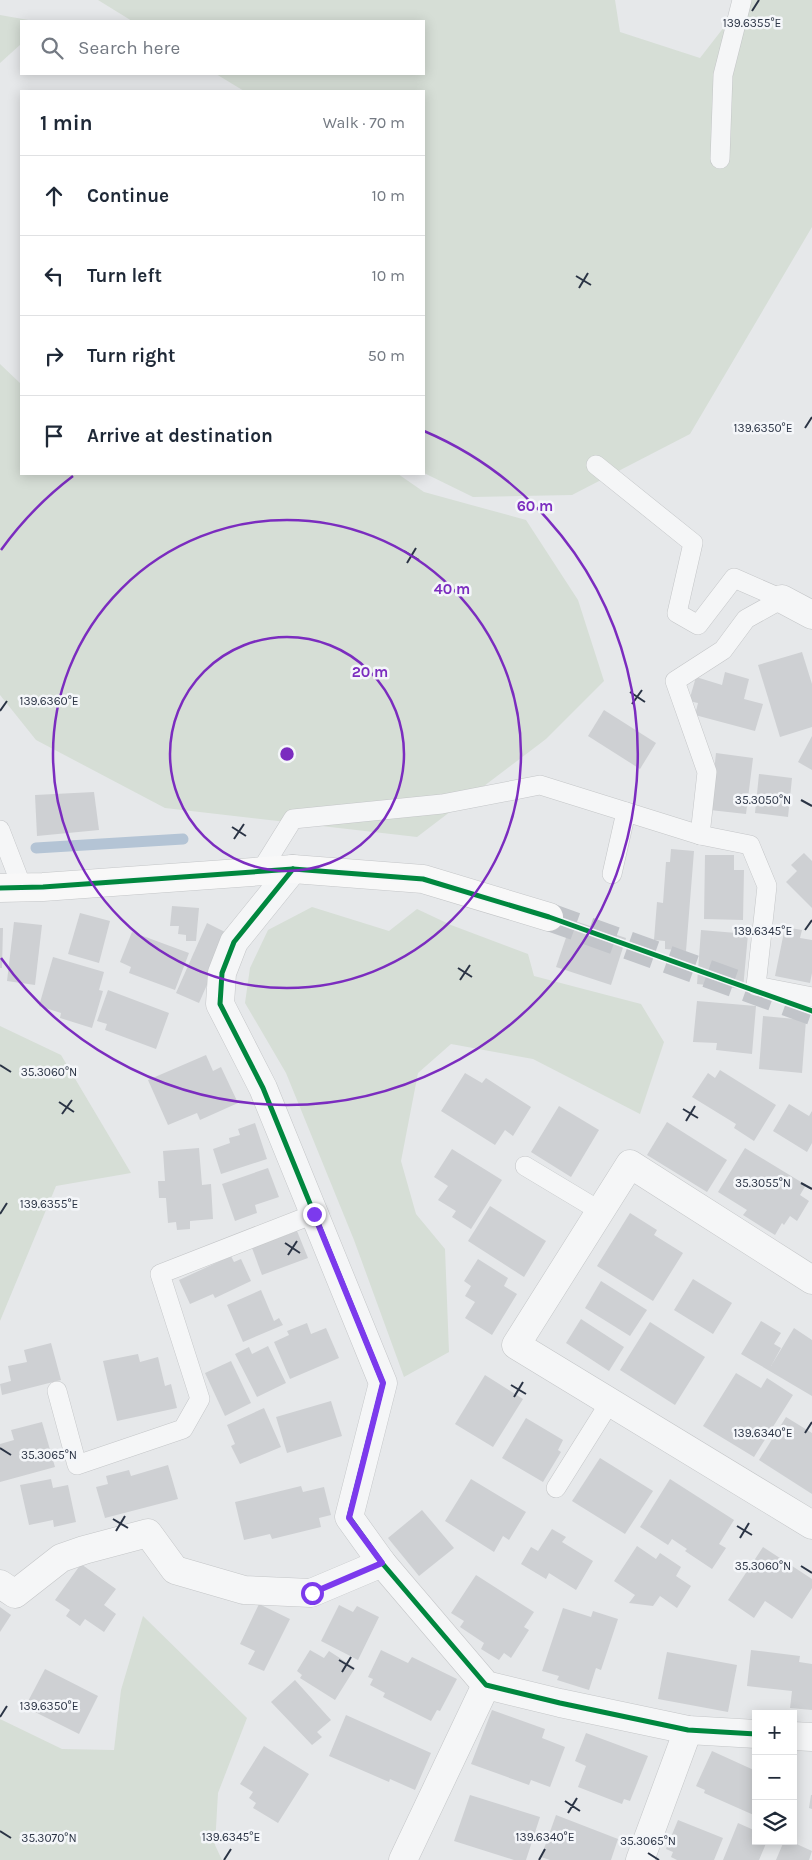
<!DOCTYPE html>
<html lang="en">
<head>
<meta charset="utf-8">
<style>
  body { margin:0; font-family:Karla,sans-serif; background:#f6f6f7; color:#1f2937 }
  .controls { position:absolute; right:15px; bottom:15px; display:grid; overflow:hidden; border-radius:0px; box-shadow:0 2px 12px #0003 }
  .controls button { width:45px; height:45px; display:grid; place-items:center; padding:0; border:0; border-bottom:1px solid #e0e1e3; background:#fff; color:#1f2937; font:25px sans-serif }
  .stop { position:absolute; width:15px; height:15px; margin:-11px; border:4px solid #7c3aed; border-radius:50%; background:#fff }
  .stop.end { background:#7c3aed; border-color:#fff; box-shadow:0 1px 5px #0008 }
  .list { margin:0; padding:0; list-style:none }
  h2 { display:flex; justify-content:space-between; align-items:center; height:65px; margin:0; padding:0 20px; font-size:21px }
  h2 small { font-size:16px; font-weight:400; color:#747a83 }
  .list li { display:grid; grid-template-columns:32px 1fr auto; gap:15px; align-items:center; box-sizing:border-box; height:80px; padding:0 20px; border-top:1px solid #e0e1e3 }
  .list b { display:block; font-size:19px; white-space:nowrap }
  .list em { font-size:16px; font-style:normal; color:#747a83 }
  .icon { flex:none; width:28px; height:28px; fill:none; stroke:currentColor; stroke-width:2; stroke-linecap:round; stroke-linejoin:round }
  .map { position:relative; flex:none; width:812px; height:1860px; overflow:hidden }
  .search { position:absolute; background:#fff; box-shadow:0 2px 12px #0003; left:20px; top:20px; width:405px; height:55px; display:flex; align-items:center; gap:12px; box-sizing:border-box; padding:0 18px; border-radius:0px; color:#747a83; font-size:19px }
  .panel { position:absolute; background:#fff; box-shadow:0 2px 12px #0003; left:20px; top:90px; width:405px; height:385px; border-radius:0px }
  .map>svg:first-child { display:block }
</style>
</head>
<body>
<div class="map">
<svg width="812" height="1860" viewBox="0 0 812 1860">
  <rect width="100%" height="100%" fill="#e6e8ea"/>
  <!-- green -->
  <g fill="#d6ded6">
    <polygon points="98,0 615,0 620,32 700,58 745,0 812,0 812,227 690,434 572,495 473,497 424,473 424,91 244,91 216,74 424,74 424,21 132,21"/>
    <polygon points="0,15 34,21 21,21 21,44 0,63"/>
    <polygon points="0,364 21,384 21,474 398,474 424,492 526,520 578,600 604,681 546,739 417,837 165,808 36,740 0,695"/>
    <polygon points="312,907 389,931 417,909 451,925 528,954 534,976 641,1004 664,1042 640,1114 533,1059 451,1044 418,1073 401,1161 416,1214 445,1249 449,1352 404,1377 354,1240 286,1073 245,1003 250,968 268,930"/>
    <polygon points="0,1026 61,1055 131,1173 56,1186 0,1321"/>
    <polygon points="143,1616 247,1718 218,1793 215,1845 222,1860 0,1860 0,1719 62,1749 114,1750 121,1690"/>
  </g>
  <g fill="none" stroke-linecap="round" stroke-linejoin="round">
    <!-- stream -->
    <polyline stroke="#b4c4d5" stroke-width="11" points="36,848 183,839"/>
  </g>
  <!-- building -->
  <g fill="#ced0d3">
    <polygon points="802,652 812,684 812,727 780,737 758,665"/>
    <polygon points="725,672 749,679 744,699 763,704 755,731 695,715 698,703 689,701 696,677 722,685"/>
    <polygon points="604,710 656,743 640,769 588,736"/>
    <polygon points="812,736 812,770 798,762"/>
    <polygon points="716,753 753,758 746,814 710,810"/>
    <polygon points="759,774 792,778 788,817 755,813"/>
    <polygon points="94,792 99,830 37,836 35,795"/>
    <polygon points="671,849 694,851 686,951 665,949 665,941 654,940 657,902 663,903 666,862 670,862"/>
    <polygon points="804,853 812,861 812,908 786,882 797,871 791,865"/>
    <polygon points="705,855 734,855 734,870 744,870 743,920 704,919"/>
    <polygon points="172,906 199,908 196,941 186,941 186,935 178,934 179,926 170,926"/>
    <polygon points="80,913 110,921 99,963 68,954"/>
    <polygon points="572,920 626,938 611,985 556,967"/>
    <polygon points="14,922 42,925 35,985 7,981"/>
    <polygon points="207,923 225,932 213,971 199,1003 176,993"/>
    <polygon points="785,927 802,930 800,938 812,940 812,973 810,983 775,976"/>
    <polygon points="0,928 3,928 2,968 0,968"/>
    <polygon points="701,930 748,934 743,989 697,984"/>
    <polygon points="132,932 189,953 175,990 129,973 131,967 120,962"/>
    <polygon points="53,957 104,972 99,990 103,991 92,1028 60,1018 61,1013 39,1006"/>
    <polygon points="108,990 169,1013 156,1049 105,1030 107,1024 97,1021"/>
    <polygon points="697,1001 756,1006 752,1054 716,1050 717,1043 693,1042"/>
    <polygon points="763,1016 806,1020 802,1073 759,1069"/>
    <polygon points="206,1055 213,1071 221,1067 238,1103 200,1120 197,1113 168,1125 148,1080"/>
    <polygon points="720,1070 776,1105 754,1141 734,1128 736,1124 692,1097 708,1073 715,1078"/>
    <polygon points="465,1073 482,1083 486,1078 531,1107 513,1136 505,1130 495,1145 441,1111"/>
    <polygon points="789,1104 809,1116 812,1111 812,1143 807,1152 773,1131"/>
    <polygon points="559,1106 599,1130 571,1177 531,1152"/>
    <polygon points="667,1122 727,1160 707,1192 647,1155"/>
    <polygon points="255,1123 267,1159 221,1174 213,1149 230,1143 229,1138 240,1135 238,1129"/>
    <polygon points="199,1148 202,1185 211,1184 213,1219 190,1221 190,1229 177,1230 176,1222 168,1223 166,1198 159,1198 158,1181 165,1181 163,1151"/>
    <polygon points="745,1148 806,1185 800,1195 809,1201 797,1221 790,1216 784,1225 782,1223 775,1235 743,1215 747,1210 718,1192"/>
    <polygon points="452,1149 502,1180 471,1229 452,1217 456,1211 438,1200 448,1186 434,1177"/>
    <polygon points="268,1168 279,1197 255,1205 257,1213 235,1221 222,1184"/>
    <polygon points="490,1206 546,1241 524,1277 468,1241"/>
    <polygon points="630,1213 657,1230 654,1235 683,1253 653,1301 597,1266"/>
    <polygon points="297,1231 308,1258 262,1275 252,1248"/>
    <polygon points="231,1256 234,1262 241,1259 251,1281 215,1298 213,1294 190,1304 179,1280"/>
    <polygon points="478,1259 508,1278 504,1286 517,1294 492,1335 465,1318 475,1302 465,1296 471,1286 464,1281"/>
    <polygon points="693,1279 732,1303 713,1334 674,1310"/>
    <polygon points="601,1281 647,1310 630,1336 585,1308"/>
    <polygon points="261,1290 274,1321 279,1318 283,1325 243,1342 227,1305"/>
    <polygon points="581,1319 624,1347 609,1371 566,1343"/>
    <polygon points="761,1321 781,1333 774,1344 781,1348 771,1366 794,1328 812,1340 812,1396 741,1354"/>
    <polygon points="650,1322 705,1357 675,1405 620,1370"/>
    <polygon points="307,1323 311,1334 326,1328 339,1358 290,1379 274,1342 289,1335 287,1331"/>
    <polygon points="51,1343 61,1380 2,1395 0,1384 11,1381 8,1366 27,1362 24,1350"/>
    <polygon points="268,1346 286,1383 257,1397 235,1354 249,1347 252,1354"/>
    <polygon points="138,1354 140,1362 158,1357 165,1386 171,1384 177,1408 117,1421 103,1361"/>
    <polygon points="231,1361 251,1403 225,1416 205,1373"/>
    <polygon points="736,1373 761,1388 767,1378 793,1395 754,1457 703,1426"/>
    <polygon points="485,1375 523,1399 493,1447 455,1424"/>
    <polygon points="331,1401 342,1436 287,1453 276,1417"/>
    <polygon points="264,1408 281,1447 240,1464 231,1446 235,1444 227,1425"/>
    <polygon points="786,1417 812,1433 812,1494 759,1460"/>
    <polygon points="526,1418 563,1440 558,1450 561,1452 543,1482 502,1458"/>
    <polygon points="42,1422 55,1467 0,1482 0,1444 14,1440 11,1430"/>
    <polygon points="600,1458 653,1491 625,1534 572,1501"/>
    <polygon points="168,1465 178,1499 105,1518 96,1487 108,1484 106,1476 129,1470 131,1476"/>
    <polygon points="51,1479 53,1488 68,1485 76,1522 54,1527 53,1520 29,1525 20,1485"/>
    <polygon points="471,1479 526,1512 509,1540 503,1536 494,1552 445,1521"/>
    <polygon points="670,1479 734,1520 719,1544 726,1548 712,1569 685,1551 687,1549 672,1539 668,1545 640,1527"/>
    <polygon points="301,1486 303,1492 324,1487 331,1515 319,1518 321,1527 272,1539 270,1534 244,1540 235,1502"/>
    <polygon points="422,1510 454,1548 419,1576 388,1538"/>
    <polygon points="552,1529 566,1537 562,1542 593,1561 576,1590 549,1573 546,1579 521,1564 531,1547 538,1551"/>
    <polygon points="637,1546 656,1559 660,1553 681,1567 676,1576 691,1586 677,1608 660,1596 653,1606 629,1603 635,1595 614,1581"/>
    <polygon points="763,1547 812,1579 812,1588 792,1619 765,1601 754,1618 728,1600"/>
    <polygon points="81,1564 116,1589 104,1605 116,1614 104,1632 85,1619 80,1626 66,1616 70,1610 55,1600"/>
    <polygon points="476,1575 534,1612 524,1627 529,1630 511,1658 504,1653 499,1660 481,1649 484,1643 460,1627 464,1621 451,1613"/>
    <polygon points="259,1604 290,1619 264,1671 248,1664 255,1651 240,1644"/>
    <polygon points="339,1605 353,1612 357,1606 379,1617 358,1660 321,1641"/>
    <polygon points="0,1607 11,1615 0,1632"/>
    <polygon points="563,1608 591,1617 593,1611 618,1619 601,1670 596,1668 589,1690 557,1680 559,1676 542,1671"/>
    <polygon points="310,1650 324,1658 329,1651 355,1668 335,1700 300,1678 302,1675 297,1671"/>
    <polygon points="381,1650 408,1663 412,1657 457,1679 440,1711 437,1710 431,1721 383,1697 385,1693 370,1685 373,1679 368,1677"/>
    <polygon points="751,1650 800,1656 799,1662 812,1664 812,1710 790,1708 792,1691 747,1686"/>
    <polygon points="667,1652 737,1665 728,1712 658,1699"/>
    <polygon points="45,1669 98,1696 79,1734 25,1707"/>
    <polygon points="295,1680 331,1720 317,1732 322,1737 312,1745 271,1702"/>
    <polygon points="492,1710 545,1729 542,1738 565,1747 550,1787 531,1780 529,1785 471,1764"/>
    <polygon points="346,1715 431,1753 415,1790 390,1779 389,1782 329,1756"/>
    <polygon points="586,1733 648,1756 630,1801 624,1799 622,1804 578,1787 586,1766 575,1761"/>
    <polygon points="264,1746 309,1774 278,1823 253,1808 256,1803 249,1798 253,1792 240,1784"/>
    <polygon points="712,1751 756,1771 756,1776 753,1783 756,1784 756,1816 704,1793 705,1790 696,1786"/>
    <polygon points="470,1795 540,1817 526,1860 514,1860 454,1841"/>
    <polygon points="811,1795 812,1795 812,1809 809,1808"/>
    <polygon points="556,1815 618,1839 611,1860 550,1860 541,1857"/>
    <polygon points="678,1820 723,1838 714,1860 677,1860 671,1857 673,1852 666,1849"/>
    <polygon points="738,1823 756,1831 756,1841 767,1841 759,1860 723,1860"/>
    <polygon points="784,1841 790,1841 812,1851 809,1860 776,1860"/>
  </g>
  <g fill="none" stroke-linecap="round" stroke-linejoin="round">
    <!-- secondary-tunnel -->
    <polyline stroke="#c1c4c9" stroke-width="28" stroke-dasharray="28 14" stroke-linecap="butt" points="549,917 812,1011"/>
    <defs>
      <g id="lane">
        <polyline points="720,159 723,75 742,0"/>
        <polyline points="596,465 693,543 677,613 698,625 734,578 782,599"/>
        <polyline points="0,830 22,887"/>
        <polyline points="700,835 707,772 675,681 723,650 746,619 782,599"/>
        <polyline points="260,872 293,819 442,804 540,785 700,835 750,845 767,886 756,986 812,997"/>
        <polyline points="612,874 626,812"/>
        <polyline points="525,1166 600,1211"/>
        <polyline points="57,1391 77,1465 183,1429 200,1399 160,1274 314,1214"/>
        <polyline points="556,1488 610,1402"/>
      </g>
      <g id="street">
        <polyline points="782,599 812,615"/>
        <polyline points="293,869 234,942 222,973 220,1004 263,1088 383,1383 349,1517 382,1563 486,1685 560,1703 688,1730 756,1734"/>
        <polyline points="812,1280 630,1164 516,1345 812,1525"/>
        <polyline points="0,1584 15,1594 61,1558 84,1550 148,1533 175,1570 244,1590 311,1593 382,1563"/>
        <polyline points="793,1736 812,1737"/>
        <polyline points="403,1860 486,1685"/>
        <polyline points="640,1860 688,1730"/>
      </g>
      <polyline id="secondary" points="0,888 43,887 293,869 423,879 549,917"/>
    </defs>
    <!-- lane casing -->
    <use href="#lane" stroke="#c4c6c8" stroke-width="20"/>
    <!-- street casing -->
    <use href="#street" stroke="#c4c6c8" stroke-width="29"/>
    <!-- secondary casing -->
    <use href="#secondary" stroke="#c4c6c8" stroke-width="29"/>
    <!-- lane -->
    <use href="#lane" stroke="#f5f6f7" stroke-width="19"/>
    <!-- street -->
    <use href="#street" stroke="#f5f6f7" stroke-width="28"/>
    <!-- secondary -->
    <use href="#secondary" stroke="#f8f8f8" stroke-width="28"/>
    <defs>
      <g id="cycleway">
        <polyline points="293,869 234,942 222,973 220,1004 263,1088 383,1383 349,1517 382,1563 486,1685 560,1703 688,1730 756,1734"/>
        <polyline points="0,888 43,887 293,869 423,879 549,917 812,1011"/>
      </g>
    </defs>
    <!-- cycleway casing -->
    <use href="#cycleway" stroke="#f4f6f9" stroke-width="8"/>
    <!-- cycleway -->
    <use href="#cycleway" stroke="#00873e" stroke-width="5"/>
  </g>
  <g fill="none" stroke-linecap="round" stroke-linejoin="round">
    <!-- route -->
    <polyline stroke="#7c3aed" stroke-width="6" points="312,1593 382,1563 349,1518 383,1383 314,1214"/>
  </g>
  <!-- ticks -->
  <path fill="none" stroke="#2b3445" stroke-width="2" d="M752 11 759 0M576 276 591 285M579 288 588 273M805 428 812 417M404 551 419 560M407 563 416 548M630 692 645 702M632 704 642 690M0 711 7 701M801 800 812 806M232 827 246 836M234 839 244 824M805 930 812 920M458 968 472 977M460 980 470 965M0 1065 11 1072M59 1102 74 1112M683 1109 698 1118M62 1114 72 1100M686 1121 695 1106M801 1183 812 1189M0 1214 7 1203M285 1243 300 1253M288 1255 297 1241M511 1385 526 1394M514 1397 523 1382M805 1433 812 1422M0 1448 11 1455M113 1519 128 1528M737 1526 752 1535M116 1531 125 1516M740 1538 749 1523M801 1566 812 1573M339 1660 354 1669M342 1672 351 1657M0 1717 7 1706M565 1801 580 1811M568 1813 577 1798M0 1831 11 1838M648 1853 659 1860M224 1860 231 1849M539 1860 545 1849"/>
  <!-- distance rings -->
  <g fill="none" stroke="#7b2cbf" stroke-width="2.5">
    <circle cx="287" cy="754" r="117"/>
    <circle cx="287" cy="754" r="234"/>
    <path d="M1 550A351 351 0 0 1 73 476M424 431A351 351 0 1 1 1 958"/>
  </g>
  <g font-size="12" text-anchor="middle" fill="#2b3445" stroke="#f4f6f9" stroke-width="5" stroke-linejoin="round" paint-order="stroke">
    <text x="752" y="27">139.6355°E</text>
    <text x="763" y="432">139.6350°E</text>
    <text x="49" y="705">139.6360°E</text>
    <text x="763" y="804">35.3050°N</text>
    <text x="763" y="935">139.6345°E</text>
    <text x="49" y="1076">35.3060°N</text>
    <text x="763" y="1187">35.3055°N</text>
    <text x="49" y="1208">139.6355°E</text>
    <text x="763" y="1437">139.6340°E</text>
    <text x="49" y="1459">35.3065°N</text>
    <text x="763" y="1570">35.3060°N</text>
    <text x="49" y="1710">139.6350°E</text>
    <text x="231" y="1841">139.6345°E</text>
    <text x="545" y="1841">139.6340°E</text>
    <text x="49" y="1842">35.3070°N</text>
    <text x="648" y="1845">35.3065°N</text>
  </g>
  <circle cx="287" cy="754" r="8" fill="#7b2cbf" stroke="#f4f6f9" stroke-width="2.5"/>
  <g font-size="15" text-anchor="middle" font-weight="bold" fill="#7b2cbf" stroke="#f4f6f9" stroke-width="5" stroke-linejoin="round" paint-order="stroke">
    <text x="535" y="511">60 m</text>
    <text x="452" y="594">40 m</text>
    <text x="370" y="677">20 m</text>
  </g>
</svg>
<div class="controls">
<button>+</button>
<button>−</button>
<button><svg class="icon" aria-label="layers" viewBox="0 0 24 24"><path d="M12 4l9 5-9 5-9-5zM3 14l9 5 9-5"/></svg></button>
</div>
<div class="stop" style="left:312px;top:1593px"></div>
<div class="stop end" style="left:314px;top:1214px"></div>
<div class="search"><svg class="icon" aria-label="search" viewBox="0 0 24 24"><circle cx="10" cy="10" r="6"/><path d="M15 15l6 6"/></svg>Search here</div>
<section class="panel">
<h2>1 min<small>Walk · 70 m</small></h2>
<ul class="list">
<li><svg class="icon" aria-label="ahead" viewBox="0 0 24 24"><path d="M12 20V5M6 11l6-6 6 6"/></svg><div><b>Continue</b></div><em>10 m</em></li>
<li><svg class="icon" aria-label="left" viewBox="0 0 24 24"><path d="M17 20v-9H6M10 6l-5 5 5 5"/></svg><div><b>Turn left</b></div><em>10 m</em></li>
<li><svg class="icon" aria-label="right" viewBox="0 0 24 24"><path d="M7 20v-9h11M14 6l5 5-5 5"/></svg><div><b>Turn right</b></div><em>50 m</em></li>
<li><svg class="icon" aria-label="arrive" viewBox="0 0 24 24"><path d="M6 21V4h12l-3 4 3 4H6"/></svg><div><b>Arrive at destination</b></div></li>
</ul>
</section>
</div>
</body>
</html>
